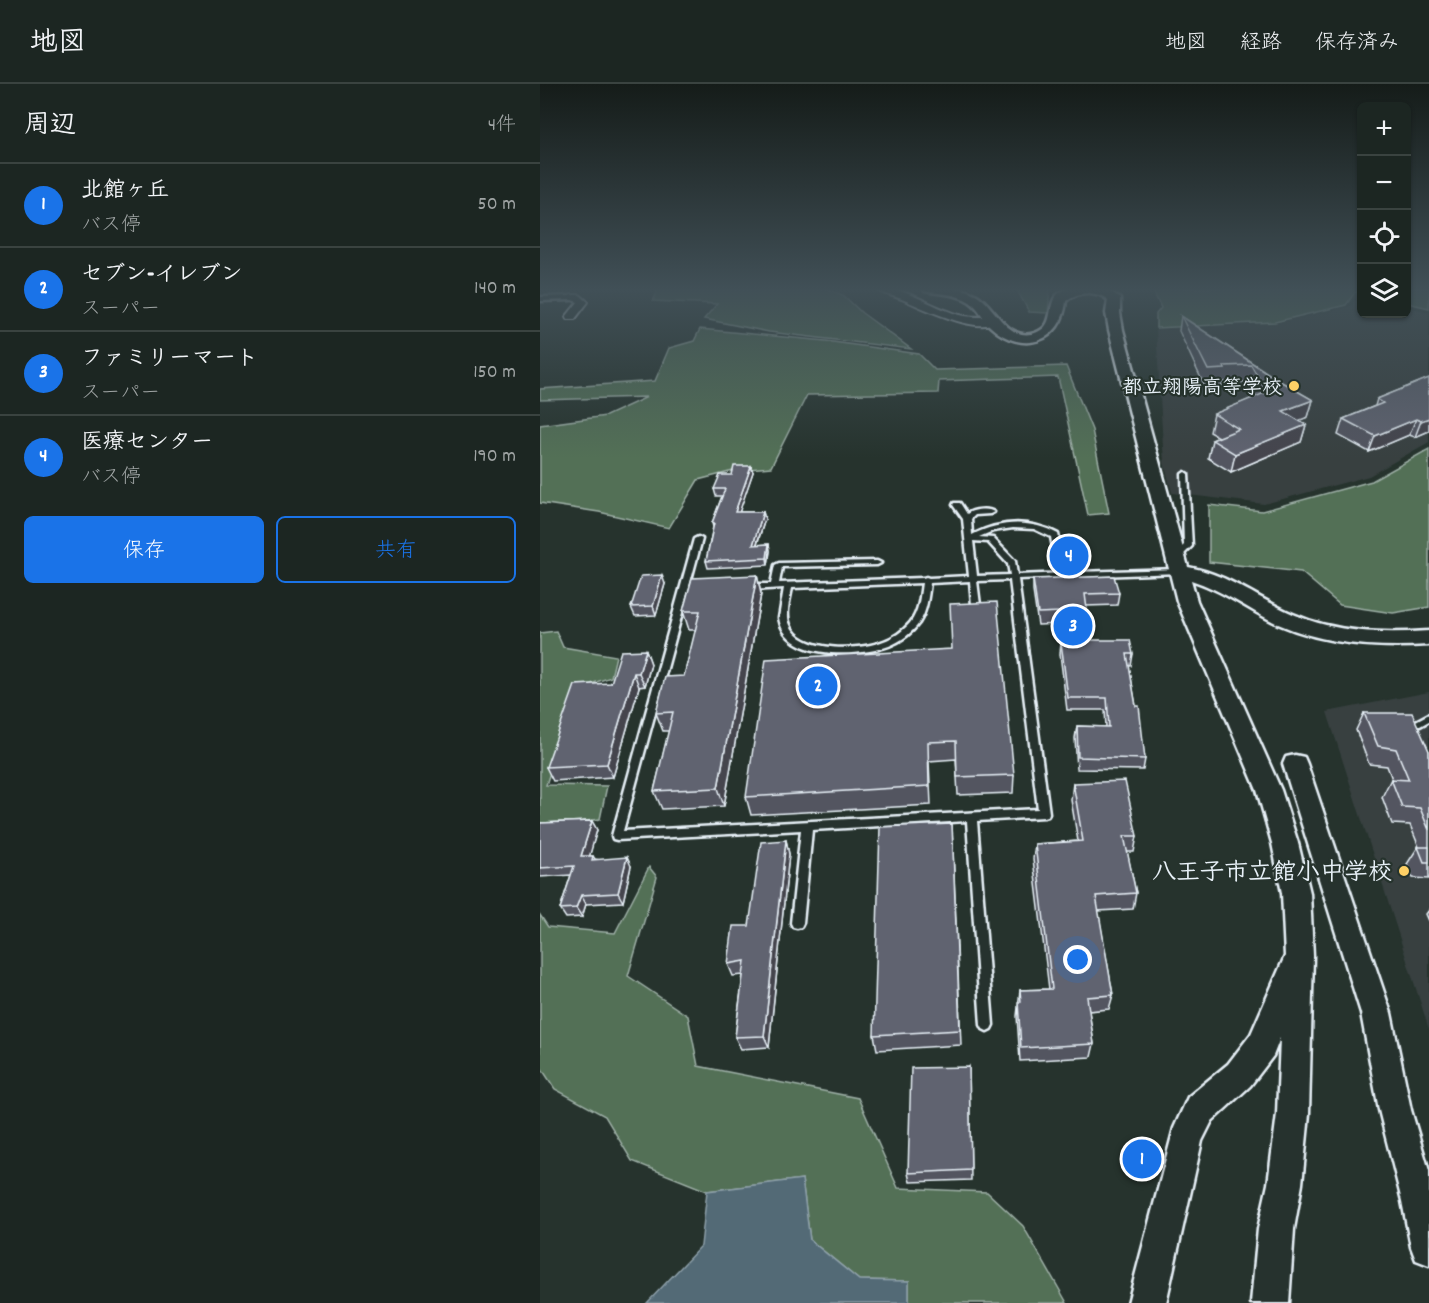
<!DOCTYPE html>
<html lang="ja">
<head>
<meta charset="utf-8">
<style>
  body { margin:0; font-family:Dekko,"Klee One",sans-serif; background:#252e2a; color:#f1f3f6 }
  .controls { position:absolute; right:18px; top:18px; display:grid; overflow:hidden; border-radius:9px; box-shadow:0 2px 4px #0004 }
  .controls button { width:54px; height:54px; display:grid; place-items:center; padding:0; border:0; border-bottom:2px solid #3a4340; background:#1c2622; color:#f1f3f6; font:30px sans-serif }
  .you { position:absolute; left:538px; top:876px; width:21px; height:21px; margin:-15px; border:4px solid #fff; border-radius:50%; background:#1a73e8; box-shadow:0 0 0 9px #1a73e833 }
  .badge { display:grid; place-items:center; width:39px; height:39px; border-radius:50%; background:#1a73e8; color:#fff; font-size:20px; font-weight:700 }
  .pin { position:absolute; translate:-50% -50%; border:3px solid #fff; box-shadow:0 2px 6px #0006 }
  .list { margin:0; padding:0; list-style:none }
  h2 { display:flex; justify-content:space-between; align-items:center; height:78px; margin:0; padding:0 24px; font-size:26px }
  h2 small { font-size:20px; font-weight:400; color:#a0a5a5 }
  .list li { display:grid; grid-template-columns:39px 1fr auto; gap:18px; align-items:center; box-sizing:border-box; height:84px; padding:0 24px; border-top:2px solid #3a4340 }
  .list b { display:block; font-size:22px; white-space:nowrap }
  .list p { margin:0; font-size:20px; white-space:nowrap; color:#a0a5a5 }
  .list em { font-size:20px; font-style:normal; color:#a0a5a5 }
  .actions { display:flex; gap:12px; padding:18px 24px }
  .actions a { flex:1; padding:14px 0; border:2px solid #1a73e8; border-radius:9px; text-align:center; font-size:21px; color:#1a73e8 }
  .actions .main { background:#1a73e8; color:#fff }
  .icon { flex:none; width:33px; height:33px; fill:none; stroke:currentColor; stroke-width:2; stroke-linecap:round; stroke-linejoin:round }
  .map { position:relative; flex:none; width:889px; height:1219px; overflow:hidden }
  header { display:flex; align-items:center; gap:36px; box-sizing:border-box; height:84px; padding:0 30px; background:#1c2622; border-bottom:2px solid #3a4340 }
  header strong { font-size:28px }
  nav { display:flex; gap:33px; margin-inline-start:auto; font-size:21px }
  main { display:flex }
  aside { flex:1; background:#1c2622 }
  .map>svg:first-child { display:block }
</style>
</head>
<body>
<header>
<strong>地図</strong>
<nav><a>地図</a><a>経路</a><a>保存済み</a></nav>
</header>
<main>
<aside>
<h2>周辺<small>4件</small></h2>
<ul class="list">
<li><span class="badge">1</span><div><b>北館ヶ丘</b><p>バス停</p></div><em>50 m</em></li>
<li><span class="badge">2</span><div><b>セブン-イレブン</b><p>スーパー</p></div><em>140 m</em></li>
<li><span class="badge">3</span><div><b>ファミリーマート</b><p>スーパー</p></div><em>150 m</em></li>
<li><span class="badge">4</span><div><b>医療センター</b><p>バス停</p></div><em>190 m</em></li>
</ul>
<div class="actions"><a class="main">保存</a><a>共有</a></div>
</aside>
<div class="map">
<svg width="889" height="1219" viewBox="0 0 889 1219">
  <rect width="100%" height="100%" fill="#26332d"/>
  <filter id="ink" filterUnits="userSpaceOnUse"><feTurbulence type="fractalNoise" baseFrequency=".0167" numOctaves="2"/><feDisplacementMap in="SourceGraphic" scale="12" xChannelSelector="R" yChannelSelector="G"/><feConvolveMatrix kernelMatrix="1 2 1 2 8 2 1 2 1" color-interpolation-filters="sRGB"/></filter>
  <g filter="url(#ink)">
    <!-- built -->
    <g fill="#384141">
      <polygon points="819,212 821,213 822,230 866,230 867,223 889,228 889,358 829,392 724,420 632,409 624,379 616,245 737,239 811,222"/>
      <polygon points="889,608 889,945 787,628"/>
    </g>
    <!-- green -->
    <g fill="#536f56" stroke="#9eb0a7" stroke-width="1.5">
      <polygon points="119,204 284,204 303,211 322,229 371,265 229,248 164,235 177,220 113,217"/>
      <polygon points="476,204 510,204 508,229 489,228"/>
      <polygon points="617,204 822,204 821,209 815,208 806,221 735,238 616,244 616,230 621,224 613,207"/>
      <polygon points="867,204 889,204 889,224 867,219"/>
      <polygon points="160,245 286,257 379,270 395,286 526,282 552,346 569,429 548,431 518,293 399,297 398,309 267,311 231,383 197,386 158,396 129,444 59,428 0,419 0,341 66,332 107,313 0,316 0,305 115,297 129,264 154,257"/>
      <polygon points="889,365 889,523 853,529 800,521 761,488 669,478 669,421 722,427 832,397"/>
      <polygon points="16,547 23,563 76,572 71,593 36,605 6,701 67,702 60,735 0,744 0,549"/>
      <polygon points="109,783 117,793 88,892 148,932 158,982 318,1014 358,1104 447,1108 483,1142 527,1219 369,1219 369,1197 319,1196 270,1156 262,1095 167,1107 92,1077 65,1032 15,1005 0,982 0,831 8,843 75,849"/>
    </g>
    <!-- water -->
    <polygon fill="#526a76" stroke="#8ea0aa" stroke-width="1.5" points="262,1095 270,1156 319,1196 369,1197 369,1219 107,1219 161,1162 167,1107"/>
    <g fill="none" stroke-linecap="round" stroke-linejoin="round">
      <defs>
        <g id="service">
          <polygon points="0,213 31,212 34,214 31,216 0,217"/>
          <polygon points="645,388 648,390 652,462 638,476 635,476 631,474 644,461 642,390"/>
          <path d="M414 419H420L427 430C433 425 448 424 454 428L450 430 435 431 431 435 432 451C460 437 490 435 518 450L523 474 537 488 639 485 643 487 639 489 478 495 509 729 508 732 504 733 437 737 453 941 451 945 447 947 443 945 441 941 427 737 272 746 263 839 261 843 257 844 253 843 251 839 261 746 77 756 73 755 72 752 154 455 158 453 162 455 83 747 498 725 470 496 437 497 440 521 436 524 432 521 430 497 390 499C388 513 387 527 379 539 372 549 361 557 349 562 319 573 246 577 239 534L244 504 209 506 205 503 209 500H231L235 481 239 479 337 477 341 479 337 481 242 483 239 499 383 494 386 493 389 494 429 492 423 435 413 421ZM473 444 494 445 511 453 515 475 528 489 477 491 475 477 453 454 439 453 453 447ZM433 457 448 458 468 480 470 491 437 492ZM382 499C380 513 379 528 370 539 363 547 353 554 344 557 319 567 262 569 250 541 245 530 250 515 252 504Z"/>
          <polygon points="889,630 889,637 880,642 874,642 872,640 874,638"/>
        </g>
        <g id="minor">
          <path d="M334 204C366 201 394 226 425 232 435 234 450 231 457 237 439 252 384 224 364 216 355 212 342 210 334 204Z"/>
          <polygon points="40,211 48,218 35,235 27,235 26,233 38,218 26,214 31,211"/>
        </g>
        <g id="tertiary">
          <path d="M383 204C400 202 421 202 437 211 455 222 467 258 495 249 513 243 508 228 514 215 524 196 569 201 580 215V229L583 246 648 483C687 490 717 514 753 530 796 549 843 550 889 547V561C838 564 786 561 738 540 709 526 683 506 651 496L657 517 741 706 758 759 770 809 773 872 769 1030 762 1100 754 1145 749 1219H711L718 1145 728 1100 737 1030 740 954 733 972 710 1002 672 1037 662 1057 626 1219H588L634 1044 648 1013 688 980 711 950 745 872 742 809 732 759 717 706 637 517 569 246 566 229 568 216C556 206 538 207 526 217 522 259 482 271 451 243 443 236 440 224 430 218 416 209 400 210 385 207Z"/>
          <polygon points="755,671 764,673 767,680 851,929 871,1026 889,1087 889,1181 876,1176 871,1163 862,1117 839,1026 821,929 743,680 746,673"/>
        </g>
      </defs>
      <!-- service casing -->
      <use href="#service" stroke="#e8f1f8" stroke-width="5"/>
      <!-- minor casing -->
      <use href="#minor" stroke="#e8f1f8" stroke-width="4"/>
      <!-- tertiary casing -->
      <use href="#tertiary" stroke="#e8f1f8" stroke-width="5"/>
      <!-- service -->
      <use href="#service" fill="#26332d" fill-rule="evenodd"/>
      <!-- minor -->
      <use href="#minor" fill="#26332d" fill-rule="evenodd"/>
      <!-- tertiary -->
      <use href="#tertiary" fill="#26332d" fill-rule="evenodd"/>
    </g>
    <!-- wall -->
    <g fill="#535560" stroke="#e8f1f8" stroke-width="1.5">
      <polygon points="641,232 738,296 773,316 768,333 759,336 766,341 761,358 691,388 668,374 672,356 679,353 670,348 674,330 716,313 707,298 683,298 682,302 665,303 639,247"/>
      <polygon points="889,294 889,347 875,353 869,351 829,368 798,351 803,335 835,322 837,315"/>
      <polygon points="213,388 199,428 223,428 225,435 217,461 229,460 230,467 228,481 168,484 166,477 173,443 172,439 182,412 176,412 174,405 192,391"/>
      <polygon points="217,491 221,510 184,722 122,725 114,707 129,647 123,647 116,629 144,592 156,546 149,546 143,527"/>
      <polygon points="493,495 579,509 577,521 546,522 551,556 593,570 591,582 589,582 605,675 603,686 537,685 535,654 537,642 566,643 565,626 527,626 520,570 521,558 522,558 520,540 498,541 493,507"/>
      <polygon points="125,500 116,531 95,532 91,523"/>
      <polygon points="412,565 474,691 473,709 418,711 416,675 389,677 391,721 211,731 206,713"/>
      <polygon points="106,566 111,580 105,602 99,603 73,693 13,697 6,683 71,599"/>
      <polygon points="824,629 889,667 889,795 873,794 867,780 878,763 879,763 870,741 852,740 842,713 851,695 852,695 847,682 829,680 816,646"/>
      <polygon points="533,699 597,752 594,768 587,768 596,809 593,825 558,827 573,911 569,925 549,927 554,960 551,973 480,977 477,932 480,906 509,905 493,775 495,760 538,757 531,716"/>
      <polygon points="52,737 57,746 49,772 53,772 55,775 91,782 83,818 46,820 42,833 26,834 20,825 31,791 0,793 0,739"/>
      <polygon points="412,740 421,961 337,966 334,951"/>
      <polygon points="246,756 249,770 229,963 201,965 195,953 203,891 193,892 188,880 209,842"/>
      <polygon points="889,826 889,837 886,830"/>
      <polygon points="429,983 431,1096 370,1098 368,1089"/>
    </g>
    <!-- shaded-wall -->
    <g fill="#44454e" stroke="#e8f1f8" stroke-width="1.5">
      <polygon points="773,316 768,333 738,345 743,327"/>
      <polygon points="889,334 889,347 875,353 881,337"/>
      <polygon points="876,335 869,351 829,368 835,352"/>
      <polygon points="766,341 761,358 691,388 695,370"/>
      <polygon points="211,382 213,388 197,435 195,428"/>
      <polygon points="223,428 225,435 214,468 213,461"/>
      <polygon points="229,460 230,467 228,481 227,474"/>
      <polygon points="122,491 125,500 116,531 113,522"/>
      <polygon points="217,491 221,510 184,722 178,704"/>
      <polygon points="106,566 111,580 105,602 99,589"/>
      <polygon points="94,589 99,603 73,693 67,680"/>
      <polygon points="52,737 57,746 47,781 41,772"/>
      <polygon points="246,756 249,770 229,963 224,952"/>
      <polygon points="87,773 91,782 83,818 78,809"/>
      <polygon points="41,811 46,820 42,833 36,824"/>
    </g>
    <!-- building -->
    <g fill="#616370" stroke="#e8f1f8" stroke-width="1.5">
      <polygon points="641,232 738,296 773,316 743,327 766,341 695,370 672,356 699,345 674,330 727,308 711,281 684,282 685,285 668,286"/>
      <polygon points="889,294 889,334 881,337 876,335 835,352 803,335 843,319 837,315"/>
      <polygon points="194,382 211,382 195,428 223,428 213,461 229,460 227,474 166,477 174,439 172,439 185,405 174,405 180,391 192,391"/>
      <polygon points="122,491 113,522 91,523 101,492"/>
      <polygon points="217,491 178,704 114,707 133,628 116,629 125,593 144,592 160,527 143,527 152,494"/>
      <polygon points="574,492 579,509 545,510 551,556 590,556 593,570 587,570 596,622 599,622 605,675 538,673 537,642 569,643 567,614 528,614 521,558 525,558 521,528 498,529 493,495"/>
      <polygon points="457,518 474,691 417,693 416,657 388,658 389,702 206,713 226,575 412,565 410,520"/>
      <polygon points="106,566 99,589 94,589 67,680 6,683 35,601 71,599 81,567"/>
      <polygon points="824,629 872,629 889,667 889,746 880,724 862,723 851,695 869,696 856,665 838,662"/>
      <polygon points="585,697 597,752 584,752 596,809 556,812 573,911 547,913 554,960 481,964 478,918 481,918 480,906 512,905 495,760 543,757 533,699"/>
      <polygon points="52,737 41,772 53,772 52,776 87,773 78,809 41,811 36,824 20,825 34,782 0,784 0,739"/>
      <polygon points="412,740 420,946 334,951 340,743"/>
      <polygon points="246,756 224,952 195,953 205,877 188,880 193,842 209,842 221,758"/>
      <polygon points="878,763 889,763 889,778 884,778"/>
      <polygon points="429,983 431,1086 368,1089 371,984"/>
    </g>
  </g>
  <!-- sky -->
  <linearGradient id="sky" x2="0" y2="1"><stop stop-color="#151c19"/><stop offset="0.55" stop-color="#415057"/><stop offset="1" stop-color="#415057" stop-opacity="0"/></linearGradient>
  <rect width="889" height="374" fill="url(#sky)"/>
  <!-- markers -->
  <g fill="#ffd166" stroke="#26332d" stroke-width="2">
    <circle cx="754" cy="302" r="6"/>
    <circle cx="864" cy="787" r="6"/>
  </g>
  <g text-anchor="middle" stroke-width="4.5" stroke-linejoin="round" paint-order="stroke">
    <!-- far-poi labels -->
    <g font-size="20" font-weight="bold" fill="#e8f1f8" stroke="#26332d" text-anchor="end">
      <text x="742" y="309">都立翔陽高等学校</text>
    </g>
    <!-- poi labels -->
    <g font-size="24" font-weight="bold" fill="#e8f1f8" stroke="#26332d" text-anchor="end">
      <text x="852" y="795">八王子市立館小中学校</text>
    </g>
  </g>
</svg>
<div class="controls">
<button>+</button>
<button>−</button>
<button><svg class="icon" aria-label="locate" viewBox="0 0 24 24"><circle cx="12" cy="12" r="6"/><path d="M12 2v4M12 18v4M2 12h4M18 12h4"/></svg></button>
<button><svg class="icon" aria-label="layers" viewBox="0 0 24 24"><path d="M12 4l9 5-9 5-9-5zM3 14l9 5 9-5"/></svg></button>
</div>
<div class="you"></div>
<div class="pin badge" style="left:602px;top:1075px">1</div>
<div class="pin badge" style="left:278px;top:602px">2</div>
<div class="pin badge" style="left:533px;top:542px">3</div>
<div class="pin badge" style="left:529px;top:472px">4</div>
</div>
</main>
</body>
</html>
